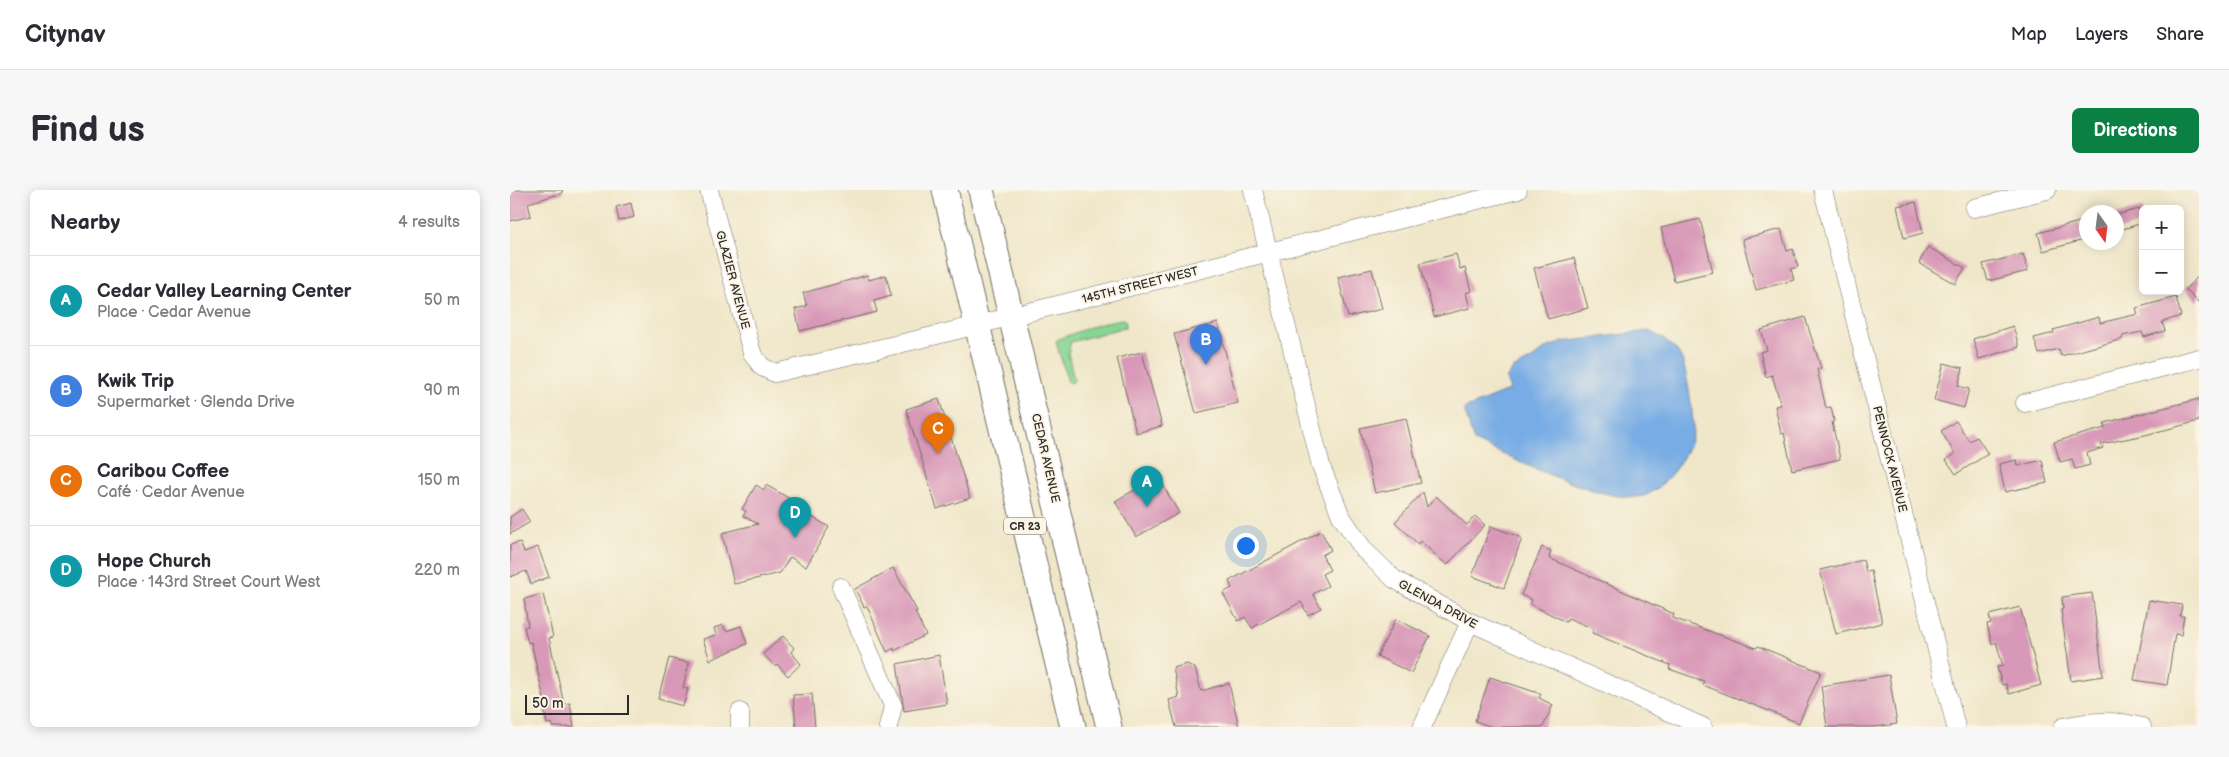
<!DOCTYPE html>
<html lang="en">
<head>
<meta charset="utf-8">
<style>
  body { margin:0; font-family:"Balsamiq Sans",sans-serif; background:#f7f7f7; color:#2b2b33 }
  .controls { position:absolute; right:15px; top:15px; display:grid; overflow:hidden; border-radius:8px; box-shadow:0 2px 12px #0003 }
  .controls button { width:45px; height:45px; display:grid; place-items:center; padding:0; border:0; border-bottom:1px solid #e1e1e2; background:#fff; color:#2b2b33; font:25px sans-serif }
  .compass { position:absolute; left:1569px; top:15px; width:45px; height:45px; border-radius:50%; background:#fff; box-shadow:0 2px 12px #0003; rotate:166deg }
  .scale { position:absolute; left:15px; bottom:12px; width:104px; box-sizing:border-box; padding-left:5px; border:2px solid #2b2b2b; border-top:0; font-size:14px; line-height:18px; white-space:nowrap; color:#2b2b2b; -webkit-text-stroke:4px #fcf5e5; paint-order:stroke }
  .you { position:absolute; left:735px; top:355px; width:18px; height:18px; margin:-12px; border:4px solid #fff; border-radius:50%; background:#1a73e8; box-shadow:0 0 0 8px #1a73e833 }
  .badge { display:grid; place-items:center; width:32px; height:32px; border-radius:50%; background:#0b8043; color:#fff; font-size:16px; font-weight:700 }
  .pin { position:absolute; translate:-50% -41px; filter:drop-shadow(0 1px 2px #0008) }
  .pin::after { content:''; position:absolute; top:26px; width:18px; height:15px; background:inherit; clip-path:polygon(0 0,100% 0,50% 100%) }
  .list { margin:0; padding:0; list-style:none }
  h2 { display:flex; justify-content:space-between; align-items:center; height:65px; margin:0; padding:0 20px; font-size:21px }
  h2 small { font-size:16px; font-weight:400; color:#7c7c81 }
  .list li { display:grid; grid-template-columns:32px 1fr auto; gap:15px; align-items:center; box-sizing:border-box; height:90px; padding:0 20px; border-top:1px solid #e1e1e2 }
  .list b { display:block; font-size:19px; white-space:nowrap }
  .list p { margin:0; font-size:16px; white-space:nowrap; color:#7c7c81 }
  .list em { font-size:16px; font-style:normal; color:#7c7c81 }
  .map { position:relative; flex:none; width:1689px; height:537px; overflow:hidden; border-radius:8px }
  header { display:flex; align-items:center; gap:30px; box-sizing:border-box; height:70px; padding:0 25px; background:#fff; border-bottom:1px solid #e1e1e2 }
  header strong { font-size:24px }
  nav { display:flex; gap:28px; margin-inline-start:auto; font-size:18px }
  .intro { display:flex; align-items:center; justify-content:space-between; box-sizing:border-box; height:120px; padding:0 30px }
  h1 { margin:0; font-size:35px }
  .button { padding:12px 22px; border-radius:8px; background:#0b8043; color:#fff; font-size:18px; font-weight:700 }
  main { display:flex; gap:30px; padding:0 30px }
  aside { flex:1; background:#fff; border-radius:8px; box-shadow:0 2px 12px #0003 }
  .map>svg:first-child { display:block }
</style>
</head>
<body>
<header>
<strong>Citynav</strong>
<nav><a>Map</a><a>Layers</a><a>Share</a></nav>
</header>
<div class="intro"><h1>Find us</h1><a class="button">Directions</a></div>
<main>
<aside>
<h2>Nearby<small>4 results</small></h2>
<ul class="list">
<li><span class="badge" style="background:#0f9aa8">A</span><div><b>Cedar Valley Learning Center</b><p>Place · Cedar Avenue</p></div><em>50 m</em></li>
<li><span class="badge" style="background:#3f7fe0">B</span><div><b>Kwik Trip</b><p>Supermarket · Glenda Drive</p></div><em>90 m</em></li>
<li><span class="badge" style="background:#e8710a">C</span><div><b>Caribou Coffee</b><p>Café · Cedar Avenue</p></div><em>150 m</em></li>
<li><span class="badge" style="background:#0f9aa8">D</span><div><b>Hope Church</b><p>Place · 143rd Street Court West</p></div><em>220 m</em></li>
</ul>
</aside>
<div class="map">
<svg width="1689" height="537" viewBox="0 0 1689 537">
  <rect width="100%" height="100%" fill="#fcf5e5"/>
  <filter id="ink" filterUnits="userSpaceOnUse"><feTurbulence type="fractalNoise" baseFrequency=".02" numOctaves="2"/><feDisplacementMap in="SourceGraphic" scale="10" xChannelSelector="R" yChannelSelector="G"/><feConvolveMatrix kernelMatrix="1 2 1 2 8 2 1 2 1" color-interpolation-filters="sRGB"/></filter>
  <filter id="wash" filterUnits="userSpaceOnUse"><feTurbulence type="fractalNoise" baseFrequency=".0096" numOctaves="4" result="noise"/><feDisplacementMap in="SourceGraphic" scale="20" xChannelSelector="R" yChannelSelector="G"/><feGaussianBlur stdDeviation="1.12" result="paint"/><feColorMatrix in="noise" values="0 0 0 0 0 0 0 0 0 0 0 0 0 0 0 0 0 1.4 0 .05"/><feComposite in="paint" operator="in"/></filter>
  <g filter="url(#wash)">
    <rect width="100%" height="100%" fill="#f0e7ca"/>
    <!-- green -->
    <path fill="#88d593" stroke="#5a805f" d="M613 129 616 132 615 137 561 152 558 163 564 190 562 193 558 192 546 152 548 149C569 142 591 131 613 129Z"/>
    <!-- water -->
    <path fill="#77ace5" stroke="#516c88" d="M1139 141C1151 147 1164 154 1171 167 1177 181 1184 226 1183 242 1181 262 1153 301 1133 306 1095 315 1002 268 964 251L954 219 1000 200 996 189 1003 179 1022 169 1036 158 1052 152Z"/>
    <g id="blocks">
      <!-- building -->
      <g fill="#d898b7">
        <polygon points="0,0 52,0 53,3 18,13 21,26 0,31"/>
        <polygon points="1406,12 1413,43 1394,48 1387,16"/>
        <polygon points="121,13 124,27 109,31 106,17"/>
        <polygon points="1633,18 1633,33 1606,41 1606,25"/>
        <polygon points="1190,29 1203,82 1164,91 1151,38"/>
        <polygon points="1569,32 1574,50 1533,61 1528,43"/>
        <polygon points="1271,39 1277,61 1283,59 1288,77 1281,79 1284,90 1246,100 1232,49"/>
        <polygon points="1418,57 1455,78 1445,94 1409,73"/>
        <polygon points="946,64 950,79 955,78 961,101 956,103 960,118 924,127 910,73"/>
        <polygon points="1513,64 1518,81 1478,91 1473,74"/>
        <polygon points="1064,68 1078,118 1038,129 1024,78"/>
        <polygon points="862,79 872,119 838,127 828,87"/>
        <polygon points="358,85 359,90 376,85 381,106 364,111 367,122 290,141 285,119 297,116 293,103"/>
        <polygon points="1689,86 1689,113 1675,99"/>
        <polygon points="1666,107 1671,126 1652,132 1655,141 1634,147 1632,142 1612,146 1613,149 1551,166 1549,159 1529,164 1524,148 1544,143 1543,140 1589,127 1590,133 1628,124 1626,118"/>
        <polygon points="1295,127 1311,178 1307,179 1316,218 1321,217 1324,231 1322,232 1330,269 1282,280 1274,243 1271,244 1265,216 1271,215 1262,185 1256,187 1250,162 1257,160 1251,140"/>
        <polygon points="708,133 728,213 686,223 664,144"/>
        <polygon points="1503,136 1509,157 1469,169 1463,149"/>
        <polygon points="632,162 652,236 626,243 607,168"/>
        <polygon points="1434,173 1453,178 1448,196 1459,199 1454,218 1424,210"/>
        <polygon points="429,209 460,308 427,319 396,219"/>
        <polygon points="1689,209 1689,231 1635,245 1591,254 1593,258 1577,263 1580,275 1565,279 1562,269 1550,272 1544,252 1595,238 1594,233"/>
        <polygon points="896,228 911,293 865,303 850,238"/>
        <polygon points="1446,231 1459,251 1467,247 1478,264 1446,284 1436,270 1445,264 1431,241"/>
        <polygon points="1507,270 1508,276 1532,270 1537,293 1495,302 1489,274"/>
        <polygon points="648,287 669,323 626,347 605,311"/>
        <polygon points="246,295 254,300 256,295 282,310 281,312 290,317 289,319 319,337 296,377 280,367 270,383 224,394 212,343 248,334 233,326 236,321 232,319"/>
        <polygon points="913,302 917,317 926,306 957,335 965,326 975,335 937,375 910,351 908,354 885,332"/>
        <polygon points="12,319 20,332 0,344 0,327"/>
        <polygon points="981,336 1012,348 994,398 962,386"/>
        <polygon points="811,341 821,360 812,365 820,380 812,384 818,396 803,404 811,418 798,425 791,412 742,438 735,427 728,431 713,403 722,398 719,391"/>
        <polygon points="10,352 14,362 28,357 39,387 21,394 16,381 0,387 0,355"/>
        <polygon points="1032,357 1041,361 1039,368 1164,424 1163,428 1246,458 1248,456 1311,482 1289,533 1193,495 1194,491 1159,479 1160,475 1082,443 1084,439 1058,428 1056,432 1020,414 1022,410 1011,405"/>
        <polygon points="1353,370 1356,382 1361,381 1372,433 1326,444 1310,380"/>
        <polygon points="383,378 407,421 405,422 416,445 384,461 384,458 377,462 357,416 354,417 345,399"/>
        <polygon points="1582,403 1593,486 1561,491 1551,420 1553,419 1552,407"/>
        <polygon points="33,404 43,447 39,448 54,514 60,513 64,537 43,537 42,533 37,534 34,518 36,518 21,452 18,453 14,437 18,436 14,409"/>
        <polygon points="1639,410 1672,415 1670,426 1674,426 1671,445 1665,444 1657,495 1624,490"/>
        <polygon points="1510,417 1531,495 1499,504 1496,494 1492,495 1487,477 1493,476 1486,452 1482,454 1477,434 1481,433 1479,425"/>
        <polygon points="886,429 920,446 901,483 867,466"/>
        <polygon points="213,435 216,441 231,436 237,454 200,470 193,449 206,445 204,438"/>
        <polygon points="273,446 284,458 281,462 291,474 278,486 267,474 265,476 253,464"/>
        <polygon points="429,465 437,514 394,521 387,474"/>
        <polygon points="159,468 179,473 173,498 178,499 173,516 148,509"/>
        <polygon points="677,474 685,478 691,501 719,493 729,537 666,537 659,510 669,507 663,478"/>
        <polygon points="1379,485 1387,534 1365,537 1317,537 1311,496"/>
        <polygon points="980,487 1031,504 1029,508 1043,515 1033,537 982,537 965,531"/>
        <polygon points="302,504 305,537 286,537 283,505"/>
      </g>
    </g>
  </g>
  <g filter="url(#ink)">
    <use href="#blocks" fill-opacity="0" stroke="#706d63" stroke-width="1"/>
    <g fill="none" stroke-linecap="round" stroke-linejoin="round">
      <defs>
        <g id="minor">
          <polyline points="199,0 242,163 252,177 265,183 427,145 1008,0"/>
          <polyline points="743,0 811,276 831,326 854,360 884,389 960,432 1193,537"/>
          <polyline points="1313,0 1446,537"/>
          <polyline points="1464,18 1537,0"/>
          <polyline points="1515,213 1689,168"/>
          <polyline points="331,397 383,516 378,537"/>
          <polyline points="230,522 230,537"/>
          <polyline points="912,537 960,432"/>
          <path d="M1553 537C1579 531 1606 530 1632 537"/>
        </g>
        <g id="highway">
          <polyline points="435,0 563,537"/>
          <polyline points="471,0 599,537"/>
        </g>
      </defs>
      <!-- minor casing -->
      <use href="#minor" stroke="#706d63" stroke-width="19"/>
      <!-- highway casing -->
      <use href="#highway" stroke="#706d63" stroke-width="27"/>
      <!-- minor -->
      <use href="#minor" stroke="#fff" stroke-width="18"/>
      <!-- highway -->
      <use href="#highway" stroke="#fff" stroke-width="25"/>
    </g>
  </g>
  <g text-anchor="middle" stroke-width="4" stroke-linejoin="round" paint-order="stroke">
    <!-- shield labels -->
    <rect fill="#fcf5e5" stroke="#6a6863" stroke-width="1" x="494" y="327.5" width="42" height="17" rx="4"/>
    <g font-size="11" font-weight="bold" fill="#2b2b2b">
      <text x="515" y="340">CR 23</text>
    </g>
    <!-- street labels -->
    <g font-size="12" fill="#2b2b2b" stroke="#fcf5e5">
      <text transform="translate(223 90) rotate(75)" y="4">GLAZIER AVENUE</text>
      <text transform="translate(630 95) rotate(-14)" y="4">145TH STREET WEST</text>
      <text transform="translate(536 268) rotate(77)" y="4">CEDAR AVENUE</text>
      <text transform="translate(1380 269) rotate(76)" y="4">PENNOCK AVENUE</text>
      <text transform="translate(928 414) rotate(29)" y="4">GLENDA DRIVE</text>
    </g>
  </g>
</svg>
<div class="controls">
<button>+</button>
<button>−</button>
</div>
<svg class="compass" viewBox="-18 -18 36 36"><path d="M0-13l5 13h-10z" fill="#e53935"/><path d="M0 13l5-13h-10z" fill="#7c7c81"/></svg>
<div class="scale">50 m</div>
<div class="you"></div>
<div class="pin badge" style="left:637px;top:317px;background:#0f9aa8">A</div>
<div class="pin badge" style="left:696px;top:175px;background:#3f7fe0">B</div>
<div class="pin badge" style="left:428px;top:264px;background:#e8710a">C</div>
<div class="pin badge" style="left:285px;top:348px;background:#0f9aa8">D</div>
</div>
</main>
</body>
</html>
